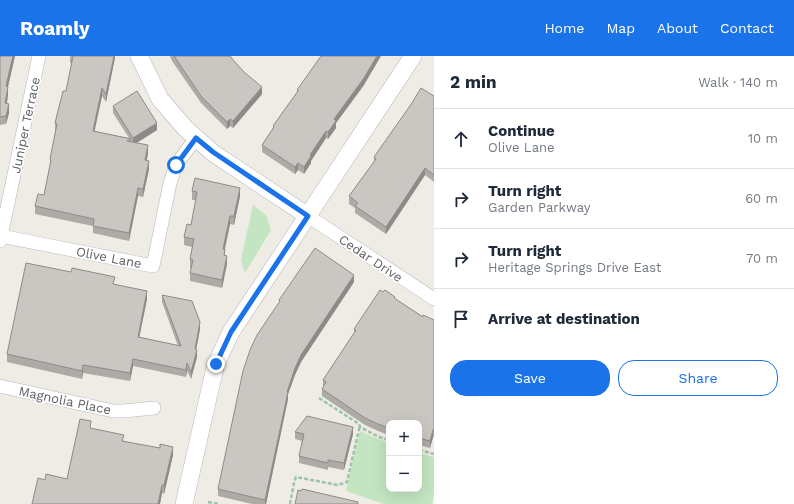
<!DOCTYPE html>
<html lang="en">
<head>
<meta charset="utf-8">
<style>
  body { margin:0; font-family:"Work Sans",sans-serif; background:#f2f2f3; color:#1f2937 }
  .controls { position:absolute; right:12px; bottom:12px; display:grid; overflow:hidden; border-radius:8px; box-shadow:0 4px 16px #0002 }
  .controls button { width:36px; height:36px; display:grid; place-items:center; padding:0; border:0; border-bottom:1px solid #e0e1e3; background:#fff; color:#1f2937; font:20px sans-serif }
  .stop { position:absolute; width:12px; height:12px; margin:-9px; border:3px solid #1a73e8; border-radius:50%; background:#fff }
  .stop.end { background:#1a73e8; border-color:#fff; box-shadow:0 1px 4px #0008 }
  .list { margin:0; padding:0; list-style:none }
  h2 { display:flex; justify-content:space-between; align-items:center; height:52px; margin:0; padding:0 16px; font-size:17px }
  h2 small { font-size:13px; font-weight:400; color:#747a83 }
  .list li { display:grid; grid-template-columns:26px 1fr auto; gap:12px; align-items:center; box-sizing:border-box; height:60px; padding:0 16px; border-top:1px solid #e0e1e3 }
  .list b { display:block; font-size:15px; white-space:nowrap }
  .list p { margin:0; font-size:13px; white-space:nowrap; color:#747a83 }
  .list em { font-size:13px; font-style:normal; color:#747a83 }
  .actions { display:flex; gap:8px; padding:12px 16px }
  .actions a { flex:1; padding:9px 0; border:1px solid #1a73e8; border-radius:16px; text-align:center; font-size:14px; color:#1a73e8 }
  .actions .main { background:#1a73e8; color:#fff }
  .icon { flex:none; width:22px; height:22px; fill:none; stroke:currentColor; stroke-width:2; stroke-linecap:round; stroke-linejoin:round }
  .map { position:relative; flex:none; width:434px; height:448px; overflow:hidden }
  header { display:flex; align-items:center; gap:24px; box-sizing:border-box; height:56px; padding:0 20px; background:#1a73e8; color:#fff }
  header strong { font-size:19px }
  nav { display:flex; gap:22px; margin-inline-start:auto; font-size:14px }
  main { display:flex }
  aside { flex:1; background:#fff }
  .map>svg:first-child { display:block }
</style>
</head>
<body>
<header>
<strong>Roamly</strong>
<nav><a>Home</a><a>Map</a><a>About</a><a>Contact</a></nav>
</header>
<main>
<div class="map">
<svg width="434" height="448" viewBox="0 0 434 448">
  <rect width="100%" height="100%" fill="#efece5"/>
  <!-- green -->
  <g fill="#c3e5c2">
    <polygon points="253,149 266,159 271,174 245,217 241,204"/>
    <polygon points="360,375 378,383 389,387 389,433 419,433 419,397 434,401 434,438 432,448 384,448 346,435"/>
  </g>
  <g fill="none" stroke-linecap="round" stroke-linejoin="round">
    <defs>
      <g id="minor">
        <polyline points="308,160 434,243"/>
        <polyline points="1,180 153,210 170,127 176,109 196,82"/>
        <polyline points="0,185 39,0"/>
        <polyline points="0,330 113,355 124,355 154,352"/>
      </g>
      <g id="tertiary">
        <polyline points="139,0 160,43 185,72 213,97 308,160"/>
        <polyline points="184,448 208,342 216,308 231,276 413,0"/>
      </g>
    </defs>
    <!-- minor casing -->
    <use href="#minor" stroke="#b5b7bb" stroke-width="14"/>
    <!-- tertiary casing -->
    <use href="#tertiary" stroke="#b5b7bb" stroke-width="18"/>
    <!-- path -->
    <g stroke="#9cc5a7" stroke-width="2.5" stroke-dasharray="4 2" stroke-linecap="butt">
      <polyline points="319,342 359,368 360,371 379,381 389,384"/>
      <polyline points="419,394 434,398"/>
      <polyline points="208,446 220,448"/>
      <polyline points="290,448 294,427 296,421 338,429 347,426 360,369"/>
    </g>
    <!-- minor -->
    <use href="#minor" stroke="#fff" stroke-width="13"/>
    <!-- tertiary -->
    <use href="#tertiary" stroke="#fff" stroke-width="17"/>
  </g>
  <!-- wall -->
  <g fill="#aeaba7">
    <polygon points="0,0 15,0 8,31 8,39 7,48 9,57 6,68 0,69"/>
    <polygon points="70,0 115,0 106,46 102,40 94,75 129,82 113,57 113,50 157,74 137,87 148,97 147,104 149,113 143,141 138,140 129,185 93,177 93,170 35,158 35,150 44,139 50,111 50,103 56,75 55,75 55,67 66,35 72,7 70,7"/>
    <polygon points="170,0 230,0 234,5 262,38 233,72 230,70 227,73 201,47 172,5"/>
    <polygon points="364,29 336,67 336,72 328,83 326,82 311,105 311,107 304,118 298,114 295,118 262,96 262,89 273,72 273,70 297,37 297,34"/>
    <polygon points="434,40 434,126 425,119 386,178 355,157 355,152 349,148 349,140 374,106 374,101"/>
    <polygon points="192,135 240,140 234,169 230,168 225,193 225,199 227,208 222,232 190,225 190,217 191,212 190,212 190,203 192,191 184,189 184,181 191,169 196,144 192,144"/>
    <polygon points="354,226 301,306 295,319 288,338 288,343 266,448 252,448 218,440 218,433 279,247 279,244"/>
    <polygon points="115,228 147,243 139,281 178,290 162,246 162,239 200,273 196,294 197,301 191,323 187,315 186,321 133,310 130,325 83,317 82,323 7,306 7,298"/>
    <polygon points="395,243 423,261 434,264 434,381 433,381 430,392 419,389 419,367 389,367 389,379 378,375 365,369 322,340 322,333 323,331 323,324 354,278 354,273"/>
    <polygon points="91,373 124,385 173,399 164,438 162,437 160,448 32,448 45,424 67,423"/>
    <polygon points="295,376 353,378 344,414 328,411 328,414 299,407 299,400 302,385 295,383"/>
  </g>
  <!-- shaded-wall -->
  <g fill="#8d8b88">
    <polygon points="13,0 15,0 6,39 6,30"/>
    <polygon points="114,0 115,0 115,2 106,46 106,38"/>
    <polygon points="377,0 381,0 364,29 336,67 336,72 328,83 328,76 334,63"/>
    <polygon points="8,31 8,39 5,56 5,47"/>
    <polygon points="262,31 262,38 233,72 233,65"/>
    <polygon points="102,32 102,40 93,83 93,75"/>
    <polygon points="9,48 9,57 6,68 6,60"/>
    <polygon points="230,63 230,70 227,73 227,66"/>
    <polygon points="157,67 157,74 133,89 133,82"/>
    <polygon points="326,75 326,82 311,105 311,107 304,118 304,111 310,99"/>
    <polygon points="148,89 148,97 145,112 145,104"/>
    <polygon points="149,105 149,113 143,141 143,133"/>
    <polygon points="298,107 298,114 295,118 295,111"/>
    <polygon points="425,112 425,119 386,178 386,171"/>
    <polygon points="138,132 138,140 129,185 129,177"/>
    <polygon points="240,132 240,140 234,169 234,160"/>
    <polygon points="230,160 230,168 223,201 223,193"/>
    <polygon points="227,200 227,208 222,232 222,224"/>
    <polygon points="354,219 354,226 301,306 295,319 288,338 288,343 266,448 265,448 265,444 287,336 295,312 301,299"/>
    <polygon points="147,235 147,243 138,288 138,281"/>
    <polygon points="200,266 200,273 195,300 197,294 197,301 191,323 191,316"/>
    <polygon points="133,303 133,310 130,325 130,317"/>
    <polygon points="187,307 187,315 186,321 186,314"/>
    <polygon points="83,309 83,317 82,323 82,315"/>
    <polygon points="353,371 353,378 344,414 344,407"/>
    <polygon points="433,374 433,381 430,392 430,385"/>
    <polygon points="173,391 173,399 164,438 164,429"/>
    <polygon points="162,429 162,437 160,448 158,448"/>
  </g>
  <!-- building -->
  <g fill="#cac7c2" stroke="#8d8b88">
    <polygon points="0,0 13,0 6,30 8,31 5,47 9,48 6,60 0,61"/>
    <polygon points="73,0 114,0 106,38 102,32 93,75 131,83 127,85 148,89 145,104 149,105 143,133 138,132 129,177 93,170 94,163 35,150 38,138 44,139 51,104 50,103 57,68 55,67 63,35 66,35"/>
    <polygon points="174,0 230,0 234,5 244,16 262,31 233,65 230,63 227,66 201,40"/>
    <polygon points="321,0 377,0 364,22 334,63 336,65 328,76 326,75 310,99 311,100 304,111 298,107 295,111 262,89 274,71 273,70 298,35 297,34"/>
    <polygon points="421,32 434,40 434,119 425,112 386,171 355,150 358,147 349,140 376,103 374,101 412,47"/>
    <polygon points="137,35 157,67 133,82 113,50"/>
    <polygon points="195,122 240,132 234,160 230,160 223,193 225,193 224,199 227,200 222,224 190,217 193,204 190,203 194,183 184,181 187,168 191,169 197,136 192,135"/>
    <polygon points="315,192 354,219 301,299 295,312 287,336 288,336 265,444 218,433 243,315 250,294 257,279 280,245 279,244"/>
    <polygon points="26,207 71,216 72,212 115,221 113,228 147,235 138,281 181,290 162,239 192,245 200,266 195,293 197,294 191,316 187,307 186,314 133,303 130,317 83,309 82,315 7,298"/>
    <polygon points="380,234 383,236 385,234 395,241 394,242 423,261 423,259 434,264 434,374 433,374 430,385 419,382 419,367 389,367 389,372 378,368 365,362 322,333 326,326 323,324 356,274 354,273"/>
    <polygon points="307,360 353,371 344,407 328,404 328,407 299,400 304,378 295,376"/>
    <polygon points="80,363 91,365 90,372 124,379 122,385 160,392 160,388 173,391 164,429 162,429 158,448 32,448 38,422 45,424 46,418 67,423"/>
    <polygon points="302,433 358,446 358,448 295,448 298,434 301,435"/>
  </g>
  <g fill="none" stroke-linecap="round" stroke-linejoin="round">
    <!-- route -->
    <polyline stroke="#1a73e8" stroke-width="5" points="176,109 196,82 213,96 308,160 231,276 216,308"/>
  </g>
  <g text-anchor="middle" stroke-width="3.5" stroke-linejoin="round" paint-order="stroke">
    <!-- street labels -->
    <g font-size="13" fill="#5d6065" stroke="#fff">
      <text transform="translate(25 69) rotate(-78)" y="5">Juniper Terrace</text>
      <text transform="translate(109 201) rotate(11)" y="5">Olive Lane</text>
      <text transform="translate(371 202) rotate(34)" y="5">Cedar Drive</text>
      <text transform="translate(65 344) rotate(12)" y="5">Magnolia Place</text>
    </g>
  </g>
</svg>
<div class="controls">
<button>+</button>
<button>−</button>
</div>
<div class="stop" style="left:176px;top:109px"></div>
<div class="stop end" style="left:216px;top:308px"></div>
</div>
<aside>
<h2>2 min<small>Walk · 140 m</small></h2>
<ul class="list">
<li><svg class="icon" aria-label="ahead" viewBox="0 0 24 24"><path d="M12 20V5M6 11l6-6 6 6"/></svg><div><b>Continue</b><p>Olive Lane</p></div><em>10 m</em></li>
<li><svg class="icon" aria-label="right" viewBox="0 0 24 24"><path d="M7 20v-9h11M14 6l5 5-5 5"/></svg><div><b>Turn right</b><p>Garden Parkway</p></div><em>60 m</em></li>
<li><svg class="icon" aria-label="right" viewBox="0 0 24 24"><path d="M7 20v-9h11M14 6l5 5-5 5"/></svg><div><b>Turn right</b><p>Heritage Springs Drive East</p></div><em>70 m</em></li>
<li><svg class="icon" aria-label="arrive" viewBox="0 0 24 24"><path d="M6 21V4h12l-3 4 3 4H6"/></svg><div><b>Arrive at destination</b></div></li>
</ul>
<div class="actions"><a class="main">Save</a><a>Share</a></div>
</aside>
</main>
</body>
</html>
